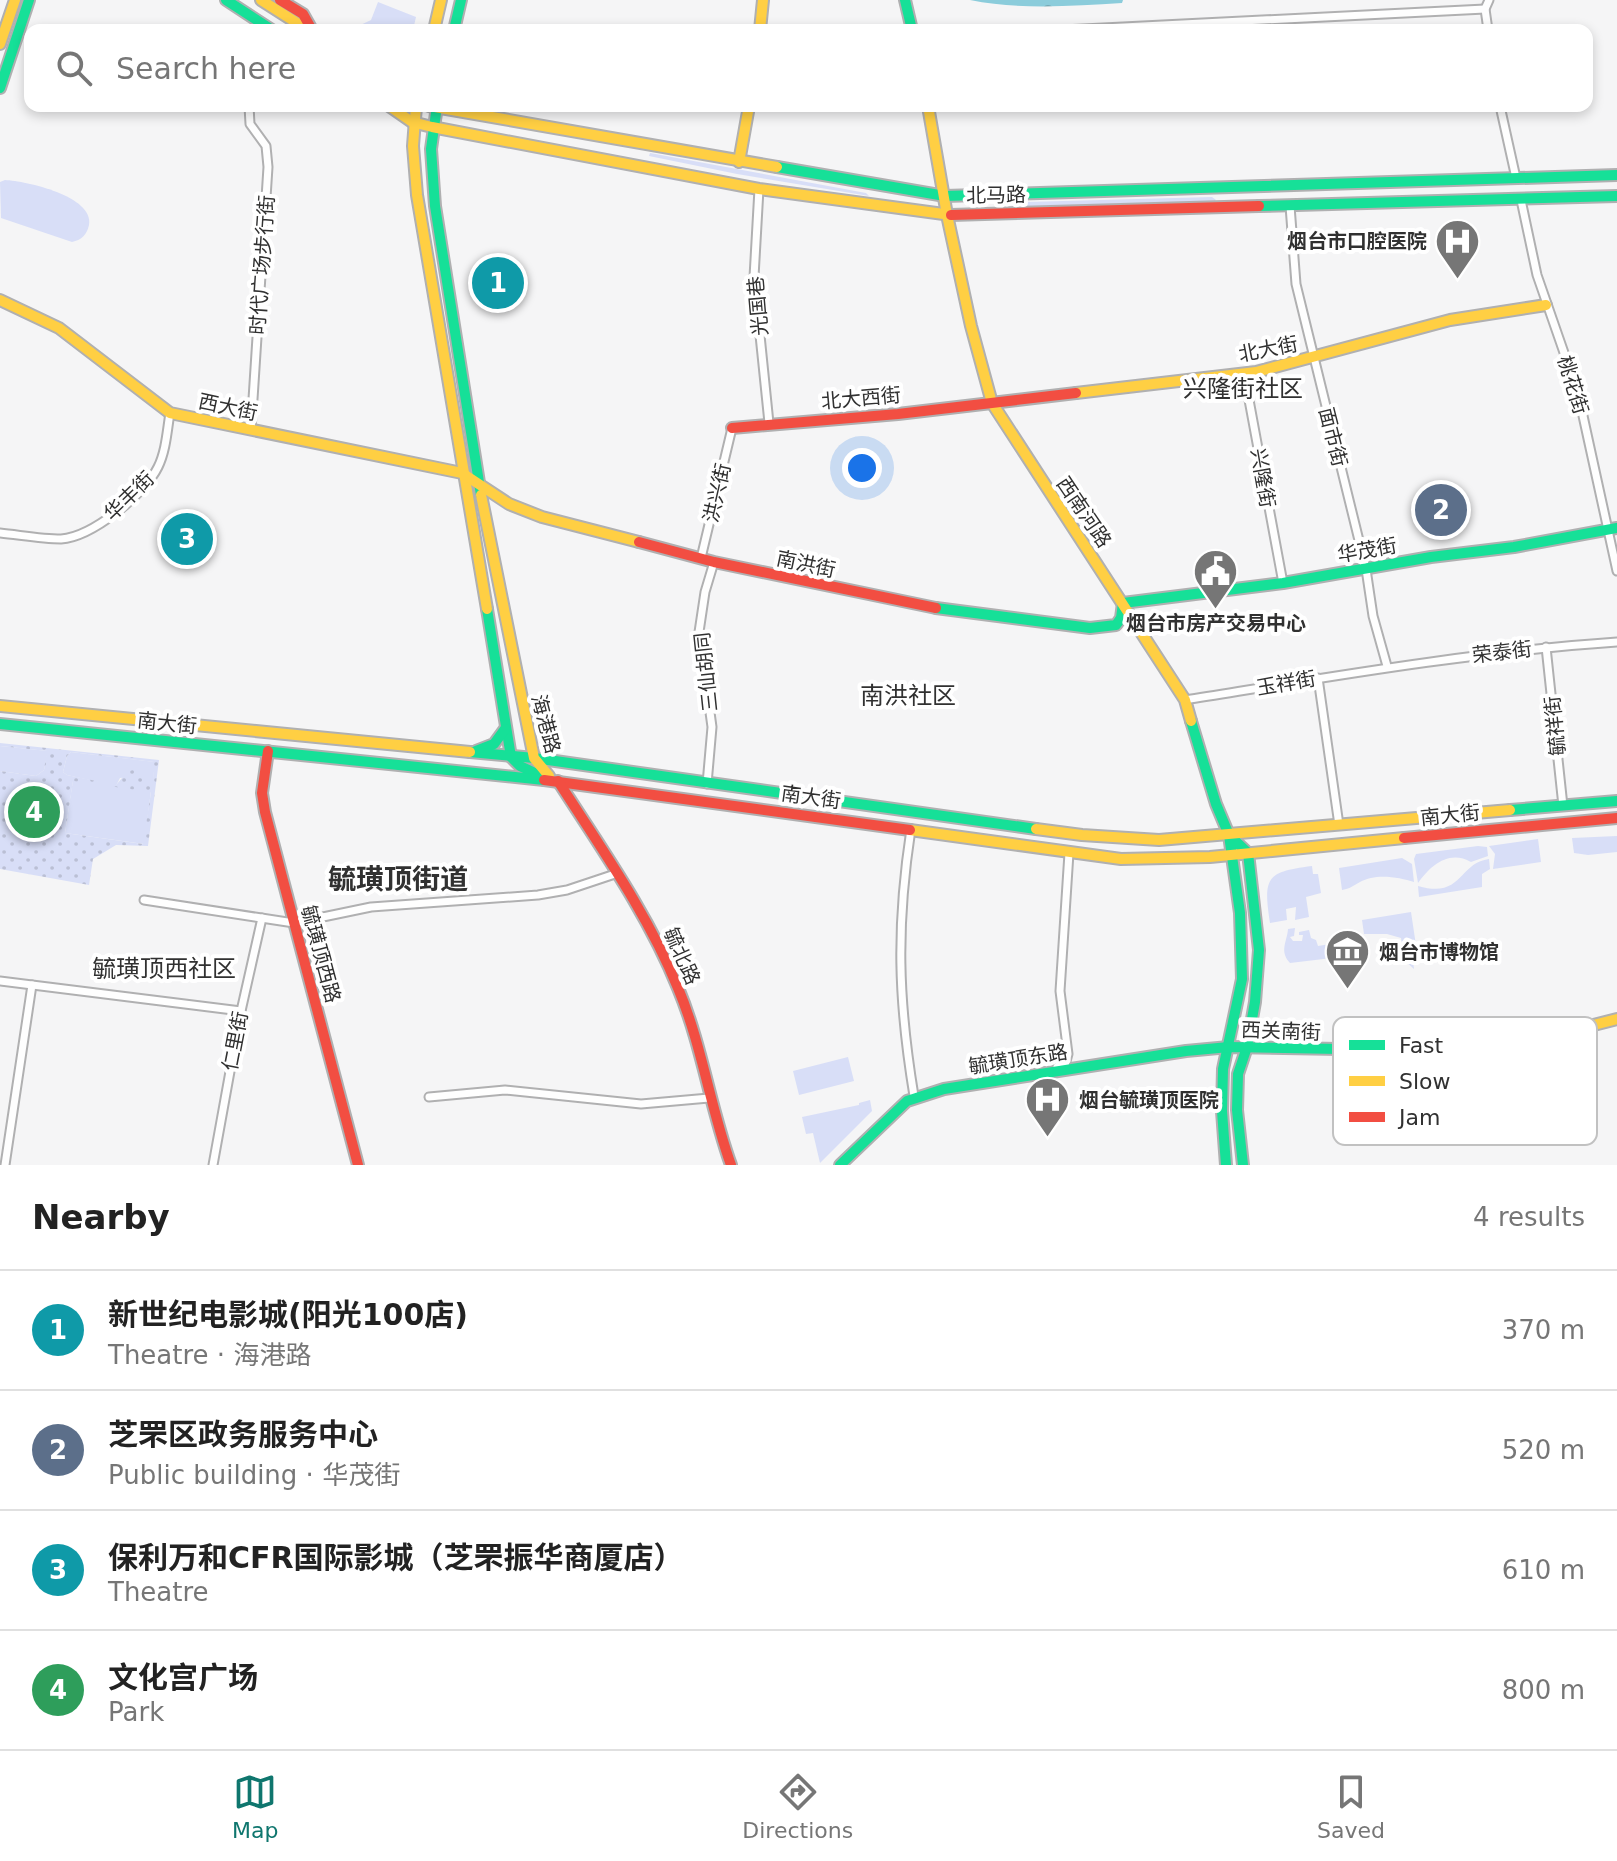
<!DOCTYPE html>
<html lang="en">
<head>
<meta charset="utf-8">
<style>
  body { margin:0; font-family:"DejaVu Sans","Noto Sans SC",sans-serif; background:#f2f2f2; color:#222 }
  .you { position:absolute; left:862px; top:468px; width:28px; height:28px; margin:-20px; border:6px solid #fff; border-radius:50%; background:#1a73e8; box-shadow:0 0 0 12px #1a73e833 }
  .badge { display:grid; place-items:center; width:52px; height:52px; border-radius:50%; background:#0f766e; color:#fff; font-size:26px; font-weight:700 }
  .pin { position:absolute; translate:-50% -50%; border:4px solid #fff; box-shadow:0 2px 8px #0006 }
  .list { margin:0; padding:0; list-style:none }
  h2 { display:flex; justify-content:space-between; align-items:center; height:104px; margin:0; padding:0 32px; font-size:34px }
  h2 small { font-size:26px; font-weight:400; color:#767676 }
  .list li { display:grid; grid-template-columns:52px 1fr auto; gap:24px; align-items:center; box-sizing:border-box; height:120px; padding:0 32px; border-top:2px solid #e0e0e0 }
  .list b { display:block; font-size:30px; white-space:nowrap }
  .list p { margin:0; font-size:26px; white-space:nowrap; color:#767676 }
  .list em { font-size:26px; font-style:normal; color:#767676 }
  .icon { flex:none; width:44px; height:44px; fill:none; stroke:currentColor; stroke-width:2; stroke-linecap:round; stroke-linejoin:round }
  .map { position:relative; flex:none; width:1617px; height:1165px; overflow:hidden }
  .search { position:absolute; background:#fff; box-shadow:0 4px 12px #0003; left:24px; right:24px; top:24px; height:88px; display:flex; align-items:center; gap:20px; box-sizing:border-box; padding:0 28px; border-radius:16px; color:#767676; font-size:30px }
  .sheet { height:584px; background:#fff }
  nav { display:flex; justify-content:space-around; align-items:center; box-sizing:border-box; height:112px; border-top:2px solid #e0e0e0; background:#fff; font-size:22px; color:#767676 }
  nav a { display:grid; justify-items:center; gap:4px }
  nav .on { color:#0f766e }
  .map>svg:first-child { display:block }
</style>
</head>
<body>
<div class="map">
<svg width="1617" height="1165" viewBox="0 0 1617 1165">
  <defs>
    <pattern id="park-dots" width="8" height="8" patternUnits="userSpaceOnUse" patternTransform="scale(2)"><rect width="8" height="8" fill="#d8def7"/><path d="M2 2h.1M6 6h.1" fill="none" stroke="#babfd4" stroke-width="1.8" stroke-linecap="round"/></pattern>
    <pattern id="water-ripples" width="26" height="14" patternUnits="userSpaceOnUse" patternTransform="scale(2)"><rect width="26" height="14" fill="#8bccdb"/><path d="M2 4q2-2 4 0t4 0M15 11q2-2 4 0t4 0" fill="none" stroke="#72a6b2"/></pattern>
  </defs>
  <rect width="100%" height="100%" fill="#f5f5f6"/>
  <!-- grass -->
  <g fill="#d8def7">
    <polygon points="378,2 416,17 413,30 350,30 371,20"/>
    <polygon points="650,153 866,193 869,196 737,174 649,156"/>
    <path d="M5 180C26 181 94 196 89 225 87 235 81 240 72 242L1 218 0 182Z"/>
    <polygon points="1212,197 1216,200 1214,202 1024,207 1023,204 1026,202"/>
    <polygon points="0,746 48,751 44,770 36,776 0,771"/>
    <polygon points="71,752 155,762 153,780 145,775 120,778 116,786 151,791 144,844 65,833 73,780 116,786 67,775 63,772 67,756"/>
    <polygon points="1617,836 1617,852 1588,855 1574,853 1572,838"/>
    <polygon points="1538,839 1541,862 1493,869 1495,854 1489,846"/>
    <path d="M1478 846 1487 847 1488 856 1471 862C1449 849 1430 866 1418 883L1414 859 1416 854Z"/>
    <path d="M1402 858 1412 864 1414 882C1399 877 1375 873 1360 882 1352 886 1352 888 1342 890L1339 868Z"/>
    <path d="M1489 859 1490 869 1482 874V887L1419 897 1418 886C1463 899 1458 863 1489 859Z"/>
    <path d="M1312 866 1313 874H1318L1321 893 1306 897 1309 917 1295 920 1296 907 1286 909 1287 920 1270 923C1263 877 1266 872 1312 866Z"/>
    <polygon points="1411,912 1417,952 1412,954 1414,969 1400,956 1403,950 1401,938 1387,934 1364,934 1362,920"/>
    <path d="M1295 928 1294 936 1290 937 1293 941H1302L1303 935H1299V932L1309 930 1311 938 1316 940 1318 946 1330 944 1332 958 1290 963C1279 951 1287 942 1288 929Z"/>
    <polygon points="848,1057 854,1081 799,1095 793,1071"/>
    <polygon points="870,1100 872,1111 820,1163 813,1133 806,1134 802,1117 859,1105 859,1103"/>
  </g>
  <!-- park -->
  <path fill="url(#park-dots)" fill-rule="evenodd" d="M0 743 159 760 148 846 116 845 93 859 89 885 0 869V771L36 776 44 770 47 751 0 746ZM71 752 154 762 153 779 137 769 128 771 116 785 67 775 63 772 67 756ZM73 781 151 792 143 844 65 833Z"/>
  <!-- water -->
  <path fill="url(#water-ripples)" d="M970 0H1123L1122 3C1071 6 1020 10 970 0Z"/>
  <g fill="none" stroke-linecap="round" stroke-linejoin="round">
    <defs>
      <g id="street">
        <polyline points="1063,30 1485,9"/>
        <polyline points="1488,30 1485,9 1489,0"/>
        <polyline points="249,106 250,124 266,146 268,167 251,430"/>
        <polyline points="1500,106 1516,178"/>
        <polyline points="759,189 754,277 769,423"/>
        <polyline points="1521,200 1537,275 1578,393 1617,571"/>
        <polyline points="1290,206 1296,284 1366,569 1373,616 1387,666"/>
        <polyline points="1244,373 1283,583"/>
        <path d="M0 533C20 535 41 539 61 539 92 537 145 494 158 467 166 451 167 431 170 413"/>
        <polyline points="701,558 732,428"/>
        <polyline points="1546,647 1563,806"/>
        <polyline points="1318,678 1339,825"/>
        <path d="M1185 700C1329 677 1472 652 1617 642"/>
        <polyline points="707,784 712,727 699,632 705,592 714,562"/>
        <path d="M911 829C896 927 898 999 914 1096"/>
        <polyline points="144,900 294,923 371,907 538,895 567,890 618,873"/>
        <polyline points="0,981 241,1011"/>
        <polyline points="1057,1067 1065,1065 1068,1054 1060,991 1069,853"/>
        <polyline points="429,1097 505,1090 641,1104 709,1098"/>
        <polyline points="5,1165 32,985"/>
        <polyline points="213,1165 241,1011 262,918"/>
      </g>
      <g id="fast">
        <polyline points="226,0 272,30"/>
        <polyline points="905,0 912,30"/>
        <polyline points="454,30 461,0"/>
        <polyline points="0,88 29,0"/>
        <polyline points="437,106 431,149 435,206 481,495"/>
        <polyline points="777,167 945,196 1617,175"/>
        <polyline points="1259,206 1617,196"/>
        <polyline points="1123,603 1283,583 1431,557 1514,547 1617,528"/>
        <polyline points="936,608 1090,628 1116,625 1121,618 1123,603"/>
        <polyline points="487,609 511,757 520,766 541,776"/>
        <polyline points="1191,721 1216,804 1229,835 1240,913 1242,979 1223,1069 1222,1111 1226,1165"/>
        <polyline points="0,724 544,780"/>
        <polyline points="476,751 494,744 505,729"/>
        <polyline points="470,752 534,758 1036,829"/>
        <polyline points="1510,810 1617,801"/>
        <polyline points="1230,836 1248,853 1259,950 1255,1002 1247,1047 1238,1074 1237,1110 1243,1165"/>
        <polyline points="840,1165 907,1101 944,1089 1186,1051 1229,1047 1396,1050"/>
      </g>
      <g id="slow">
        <polyline points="261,0 308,30"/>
        <polyline points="434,30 441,0"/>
        <polyline points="760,30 763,0"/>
        <polyline points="0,44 15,0"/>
        <polyline points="389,106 412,122 432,127 759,189 951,215"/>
        <polyline points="416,106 413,146 417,195 487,609"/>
        <polyline points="429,106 777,167"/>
        <polyline points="928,106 947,215 971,326 992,403 1185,700 1191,721"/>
        <polyline points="739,162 749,106"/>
        <polyline points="0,300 59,328 170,413 462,473 509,504 542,517 639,542"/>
        <polyline points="1076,393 1256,372 1450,320 1546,305"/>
        <polyline points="481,495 534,758 549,776"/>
        <polyline points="0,706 470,752"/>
        <polyline points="1036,829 1082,835 1159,840 1510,810"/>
        <polyline points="910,830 1121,859 1210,857 1404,838"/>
        <polyline points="1396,1050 1461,1049 1531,1041 1617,1019"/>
      </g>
      <g id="jam">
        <polyline points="280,0 303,14 312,30"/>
        <polyline points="951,215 1259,206"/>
        <polyline points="732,428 898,414 1076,393"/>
        <polyline points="639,542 714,562 936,608"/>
        <polyline points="268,751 262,793 265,812 358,1165"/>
        <polyline points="544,780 910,830"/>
        <path d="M558 781C601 848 648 914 678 988 702 1045 710 1107 731 1165"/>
        <polyline points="1404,838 1617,818"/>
      </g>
    </defs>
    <!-- street casing -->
    <use href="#street" stroke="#b0b0b1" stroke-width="11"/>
    <!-- fast casing -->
    <use href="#fast" stroke="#b0b0b1" stroke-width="14"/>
    <!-- slow casing -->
    <use href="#slow" stroke="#b0b0b1" stroke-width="14"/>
    <!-- jam casing -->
    <use href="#jam" stroke="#b0b0b1" stroke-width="14"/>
    <!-- street -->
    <use href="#street" stroke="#fefefe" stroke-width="7"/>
    <!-- fast -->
    <use href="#fast" stroke="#16e098" stroke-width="10"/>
    <!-- slow -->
    <use href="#slow" stroke="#ffcf43" stroke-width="10"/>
    <!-- jam -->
    <use href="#jam" stroke="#f24e42" stroke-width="10"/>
  </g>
  <!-- icons -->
  <defs>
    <symbol id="hospital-pin" viewBox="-11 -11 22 30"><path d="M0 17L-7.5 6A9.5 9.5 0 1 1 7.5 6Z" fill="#767676" stroke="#fff"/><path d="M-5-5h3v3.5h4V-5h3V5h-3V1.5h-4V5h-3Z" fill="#fff"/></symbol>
    <symbol id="civic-pin" viewBox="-11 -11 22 30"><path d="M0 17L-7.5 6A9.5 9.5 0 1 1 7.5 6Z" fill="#767676" stroke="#fff"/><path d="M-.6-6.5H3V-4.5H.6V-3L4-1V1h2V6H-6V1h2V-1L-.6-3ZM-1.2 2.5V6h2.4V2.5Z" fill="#fff"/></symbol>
    <symbol id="museum-pin" viewBox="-11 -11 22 30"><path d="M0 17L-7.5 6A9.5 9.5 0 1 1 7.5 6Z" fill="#767676" stroke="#fff"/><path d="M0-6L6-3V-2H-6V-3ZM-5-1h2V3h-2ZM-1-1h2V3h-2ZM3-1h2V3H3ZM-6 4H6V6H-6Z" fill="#fff"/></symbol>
  </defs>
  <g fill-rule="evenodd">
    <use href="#hospital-pin" x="1432" y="216" width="51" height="69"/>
    <use href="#civic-pin" x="1190" y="546" width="51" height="69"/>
    <use href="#museum-pin" x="1322" y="926" width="51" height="69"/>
    <use href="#hospital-pin" x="1022" y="1074" width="51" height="69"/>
  </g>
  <g text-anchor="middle" stroke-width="8" stroke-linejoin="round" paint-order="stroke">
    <!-- street labels -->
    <g font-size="20" fill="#313131" stroke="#fff">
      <text transform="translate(996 195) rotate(-1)" y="7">北马路</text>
      <text transform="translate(262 265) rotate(-86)" y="7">时代广场步行街</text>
      <text transform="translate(758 306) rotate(-95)" y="7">光国巷</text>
      <text transform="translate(1268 349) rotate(-11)" y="7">北大街</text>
      <text transform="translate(1573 385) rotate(73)" y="7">桃花街</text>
      <text transform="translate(861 398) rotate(-5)" y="7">北大西街</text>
      <text transform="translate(228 407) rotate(12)" y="7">西大街</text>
      <text transform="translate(1333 437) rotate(76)" y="7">面市街</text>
      <text transform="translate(1263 478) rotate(80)" y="7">兴隆街</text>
      <text transform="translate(717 493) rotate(-77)" y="7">洪兴街</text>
      <text transform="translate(129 496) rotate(-44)" y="7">华丰街</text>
      <text transform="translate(1084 512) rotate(56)" y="7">西南河路</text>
      <text transform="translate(1367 550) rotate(-10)" y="7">华茂街</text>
      <text transform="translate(806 564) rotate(12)" y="7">南洪街</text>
      <text transform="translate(1502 652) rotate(-7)" y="7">荣泰街</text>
      <text transform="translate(706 672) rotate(-96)" y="7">三仙胡同</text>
      <text transform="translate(1286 683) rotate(-10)" y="7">玉祥街</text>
      <text transform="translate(167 723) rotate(6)" y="7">南大街</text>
      <text transform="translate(546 724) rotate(75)" y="7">海港路</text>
      <text transform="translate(1555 726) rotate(-96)" y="7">毓祥街</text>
      <text transform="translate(811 797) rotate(8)" y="7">南大街</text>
      <text transform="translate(1450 815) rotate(-6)" y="7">南大街</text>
      <text transform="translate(321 954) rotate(75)" y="7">毓璜顶西路</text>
      <text transform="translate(682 956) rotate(66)" y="7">毓北路</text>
      <text transform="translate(1281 1031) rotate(2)" y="7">西关南街</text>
      <text transform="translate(235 1041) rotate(-79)" y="7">仁里街</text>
      <text transform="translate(1018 1059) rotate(-9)" y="7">毓璜顶东路</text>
    </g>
    <!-- poi labels -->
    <g font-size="20" font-weight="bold" fill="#313131" stroke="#fff" text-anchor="start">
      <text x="1427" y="248" text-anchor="end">烟台市口腔医院</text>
      <text x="1216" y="630" text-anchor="middle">烟台市房产交易中心</text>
      <text x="1379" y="959">烟台市博物馆</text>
      <text x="1079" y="1107">烟台毓璜顶医院</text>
    </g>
    <!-- quarter labels -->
    <g font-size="24" fill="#313131" stroke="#fff">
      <text x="1243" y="397">兴隆街社区</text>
      <text x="908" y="704">南洪社区</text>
      <text x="164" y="977">毓璜顶西社区</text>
    </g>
    <!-- district labels -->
    <g font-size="28" font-weight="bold" fill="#313131" stroke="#fff">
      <text x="398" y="889">毓璜顶街道</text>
    </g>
  </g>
  <!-- legend -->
  <rect x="1333" y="1017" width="264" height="128" rx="12" fill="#fff" stroke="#c1c1c1" stroke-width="2"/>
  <rect x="1349" y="1040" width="36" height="10" fill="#16e098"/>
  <rect x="1349" y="1076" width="36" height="10" fill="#ffcf43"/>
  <rect x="1349" y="1112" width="36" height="10" fill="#f24e42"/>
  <g font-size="22" fill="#313131">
    <text x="1399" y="1053">Fast</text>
    <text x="1399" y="1089">Slow</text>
    <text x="1399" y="1125">Jam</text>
  </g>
</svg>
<div class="you"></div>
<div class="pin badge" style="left:498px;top:283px;background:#0f9aa8">1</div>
<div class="pin badge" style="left:1441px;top:510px;background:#5c6f8a">2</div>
<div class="pin badge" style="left:187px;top:539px;background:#0f9aa8">3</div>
<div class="pin badge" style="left:34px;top:812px;background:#2e9e5b">4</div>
<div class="search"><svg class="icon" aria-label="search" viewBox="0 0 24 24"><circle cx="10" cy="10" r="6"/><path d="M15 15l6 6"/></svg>Search here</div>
</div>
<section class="sheet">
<h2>Nearby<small>4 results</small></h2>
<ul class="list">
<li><span class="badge" style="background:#0f9aa8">1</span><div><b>新世纪电影城(阳光100店)</b><p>Theatre · 海港路</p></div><em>370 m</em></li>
<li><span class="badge" style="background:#5c6f8a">2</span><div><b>芝罘区政务服务中心</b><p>Public building · 华茂街</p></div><em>520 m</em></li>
<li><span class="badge" style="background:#0f9aa8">3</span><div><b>保利万和CFR国际影城（芝罘振华商厦店）</b><p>Theatre</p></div><em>610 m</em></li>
<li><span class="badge" style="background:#2e9e5b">4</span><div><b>文化宫广场</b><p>Park</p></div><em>800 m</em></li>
</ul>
</section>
<nav>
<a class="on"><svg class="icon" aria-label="map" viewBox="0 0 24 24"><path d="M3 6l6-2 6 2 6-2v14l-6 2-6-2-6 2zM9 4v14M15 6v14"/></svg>Map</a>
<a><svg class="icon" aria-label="directions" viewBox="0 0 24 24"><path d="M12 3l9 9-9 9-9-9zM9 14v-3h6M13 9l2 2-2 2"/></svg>Directions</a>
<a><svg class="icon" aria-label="saved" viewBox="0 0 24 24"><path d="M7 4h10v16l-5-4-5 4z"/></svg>Saved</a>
</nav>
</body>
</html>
